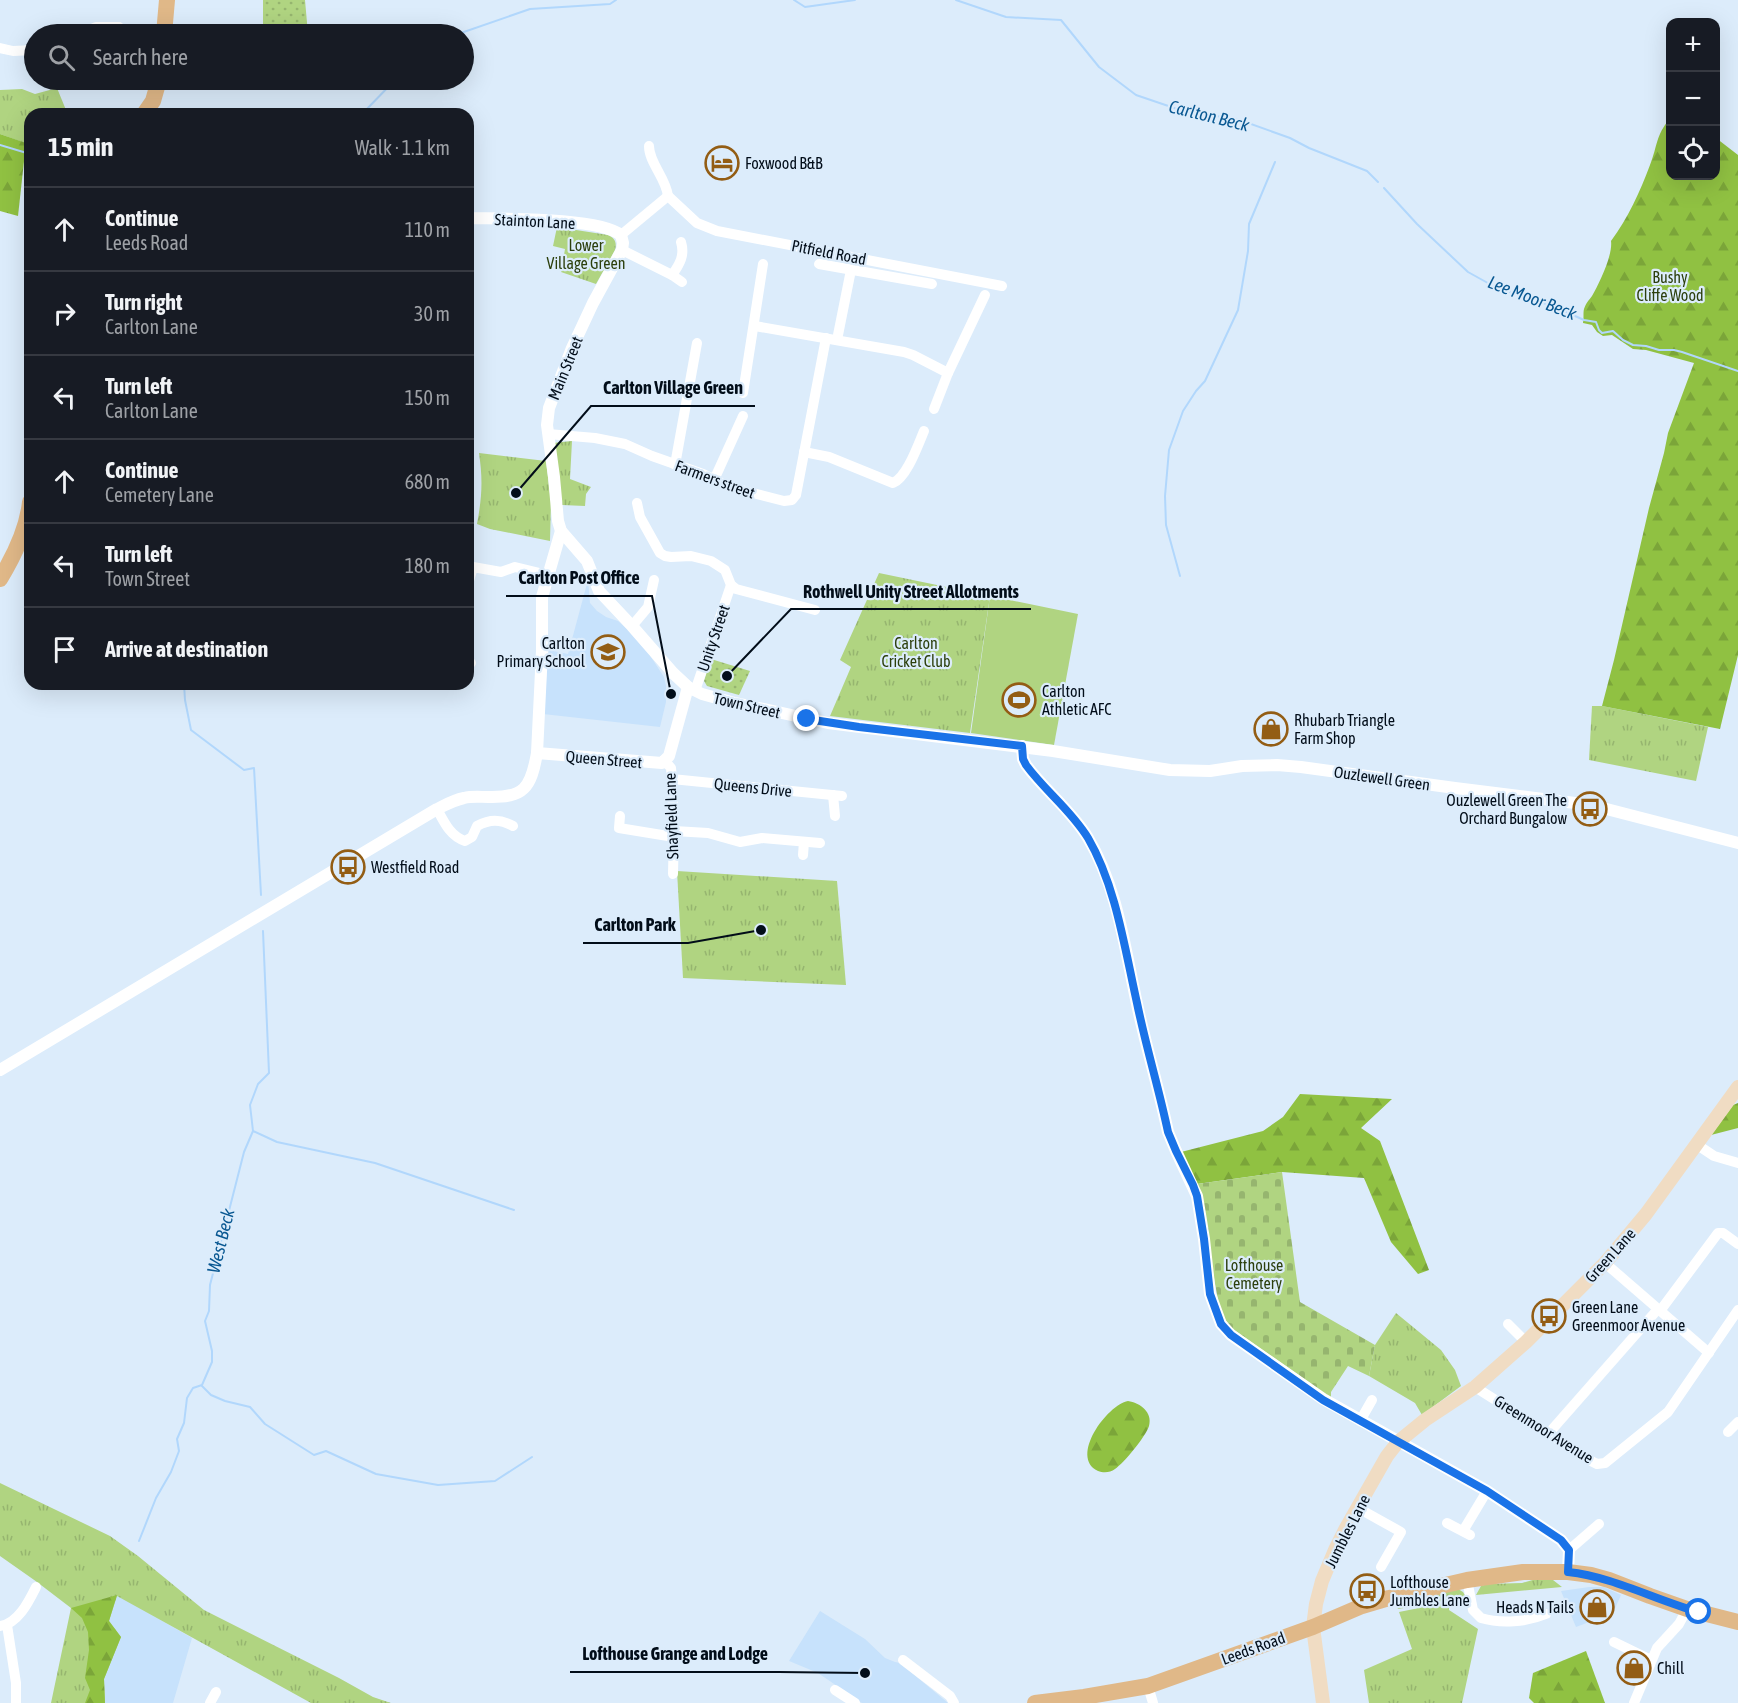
<!DOCTYPE html>
<html lang="en">
<head>
<meta charset="utf-8">
<style>
  body { margin:0; font-family:"Asap Condensed",sans-serif; background:#20242c; color:#f1f3f6 }
  .controls { position:absolute; right:18px; top:18px; display:grid; overflow:hidden; border-radius:12px; box-shadow:0 6px 24px #0002 }
  .controls button { width:54px; height:54px; display:grid; place-items:center; padding:0; border:0; border-bottom:2px solid #363941; background:#171b24; color:#f1f3f6; font:30px sans-serif }
  .stop { position:absolute; width:18px; height:18px; margin:-14px; border:4px solid #1a73e8; border-radius:50%; background:#fff }
  .stop.end { background:#1a73e8; border-color:#fff; box-shadow:0 2px 6px #0008 }
  .list { margin:0; padding:0; list-style:none }
  h2 { display:flex; justify-content:space-between; align-items:center; height:78px; margin:0; padding:0 24px; font-size:26px }
  h2 small { font-size:20px; font-weight:400; color:#9ea1a6 }
  .list li { display:grid; grid-template-columns:39px 1fr auto; gap:18px; align-items:center; box-sizing:border-box; height:84px; padding:0 24px; border-top:2px solid #363941 }
  .list b { display:block; font-size:22px; white-space:nowrap }
  .list p { margin:0; font-size:20px; white-space:nowrap; color:#9ea1a6 }
  .list em { font-size:20px; font-style:normal; color:#9ea1a6 }
  .icon { flex:none; width:33px; height:33px; fill:none; stroke:currentColor; stroke-width:2; stroke-linecap:round; stroke-linejoin:round }
  .map { position:relative; flex:none; width:1738px; height:1703px; overflow:hidden }
  .search { position:absolute; background:#171b24; box-shadow:0 6px 24px #0002; left:24px; top:24px; width:450px; height:66px; display:flex; align-items:center; gap:15px; box-sizing:border-box; padding:0 21px; border-radius:33px; color:#9ea1a6; font-size:22px }
  .panel { position:absolute; background:#171b24; box-shadow:0 6px 24px #0002; left:24px; top:108px; width:450px; height:582px; border-radius:18px }
  .map>svg:first-child { display:block }
</style>
</head>
<body>
<div class="map">
<svg width="1738" height="1703" viewBox="0 0 1738 1703">
  <defs>
    <pattern id="grass-tufts" width="24" height="20" patternUnits="userSpaceOnUse" patternTransform="scale(1.5)"><rect width="24" height="20" fill="#b0d481"/><path d="M3 7l-1-3M5 7V3M7 7l1-3M15 17l-1-3M17 17v-4M19 17l1-3" fill="none" stroke="#96b56f"/></pattern>
    <pattern id="forest-firs" width="22" height="20" patternUnits="userSpaceOnUse" patternTransform="scale(1.5)"><rect width="22" height="20" fill="#90c142"/><path d="M5 1l3.5 6h-7zM16 11l3.5 6h-7z" fill="#7ba539"/></pattern>
    <pattern id="cemetery-stones" width="16" height="16" patternUnits="userSpaceOnUse" patternTransform="scale(1.5)"><rect width="16" height="16" fill="#b0d481"/><path d="M2 7V4a2 2 0 0 1 4 0v3zM10 15v-3a2 2 0 0 1 4 0v3z" fill="#96b56f"/></pattern>
    <pattern id="garden-dots" width="8" height="8" patternUnits="userSpaceOnUse" patternTransform="scale(1.5)"><rect width="8" height="8" fill="#b0d481"/><path d="M2 2h.1M6 6h.1" fill="none" stroke="#96b56f" stroke-width="1.8" stroke-linecap="round"/></pattern>
  </defs>
  <rect width="100%" height="100%" fill="#dcecfb"/>
  <!-- built -->
  <g fill="#c7e2fc">
    <polygon points="588,580 590,603 597,611 606,617 618,621 630,632 649,654 664,677 666,686 666,702 660,727 543,714 549,650 568,654"/>
    <polygon points="1589,1587 1604,1587 1621,1595 1613,1613 1576,1627 1561,1591"/>
    <polygon points="117,1595 192,1638 173,1703 105,1703 104,1679 121,1637 109,1621"/>
    <polygon points="820,1611 865,1639 885,1658 895,1662 905,1664 912,1673 948,1703 862,1703 818,1673 789,1661"/>
  </g>
  <!-- grass -->
  <g fill="url(#grass-tufts)">
    <polygon points="57,88 66,110 71,114 30,114 30,161 23,159 25,143 0,134 0,90 22,89 35,94"/>
    <path d="M557 227 608 235C615 238 617 243 615 250L596 284 561 272 565 249 553 246Z"/>
    <polygon points="572,441 570,479 591,487 586,494 585,506 562,505 553,443"/>
    <path d="M479 453 546 461 551 502 550 541 490 529 477 524C482 497 483 480 479 453Z"/>
    <polygon points="879,573 990,596 970,733 830,716 851,667 840,660"/>
    <polygon points="1592,706 1602,706 1708,727 1696,781 1589,760"/>
    <polygon points="677,871 837,881 846,985 683,978"/>
    <polygon points="1396,1313 1441,1350 1455,1370 1461,1386 1422,1415 1415,1403 1369,1376 1375,1345"/>
    <polygon points="0,1483 110,1536 138,1556 204,1610 339,1678 373,1697 391,1703 311,1703 117,1596 109,1621 121,1637 104,1679 105,1703 51,1703 71,1608 37,1582 0,1556"/>
    <polygon points="1536,1579 1553,1580 1562,1587 1476,1595 1481,1586 1487,1584 1522,1583"/>
    <polygon points="1458,1589 1463,1592 1466,1597 1398,1609 1396,1604"/>
    <polygon points="1449,1602 1449,1610 1478,1629 1462,1703 1369,1703 1364,1670 1412,1649 1399,1612"/>
  </g>
  <!-- forest -->
  <g fill="url(#forest-firs)">
    <path d="M1670 118V176H1716V138L1738 155V655L1720 729 1602 706 1614 660 1649 508 1664 453 1668 433 1694 363 1646 350 1633 349 1612 335 1603 336 1597 332 1592 325 1583 323C1584 318 1583 313 1584 309 1586 303 1589 300 1592 296 1599 284 1613 255 1611 241 1628 218 1640 192 1650 165 1658 145 1655 137 1670 118Z"/>
    <polygon points="0,134 26,143 18,216 0,211"/>
    <polygon points="1300,1094 1392,1099 1361,1128 1380,1141 1429,1270 1418,1274 1391,1242 1364,1178 1282,1172 1197,1184 1181,1152 1263,1131 1283,1117"/>
    <polygon points="1738,1103 1738,1128 1711,1135 1733,1105"/>
    <path d="M1128 1401C1140 1403 1153 1412 1149 1426 1146 1436 1124 1463 1115 1469 1110 1473 1103 1473 1098 1471 1069 1457 1107 1405 1128 1401Z"/>
    <polygon points="117,1595 109,1621 121,1637 104,1679 105,1703 85,1703 90,1690 85,1678 89,1650 88,1632 82,1618 71,1608"/>
    <polygon points="1586,1651 1605,1703 1534,1703 1529,1698 1533,1673"/>
  </g>
  <!-- cemetery -->
  <polygon fill="url(#cemetery-stones)" points="1282,1172 1300,1302 1375,1345 1369,1376 1348,1366 1331,1392 1331,1398 1230,1327 1220,1311 1197,1184"/>
  <!-- garden -->
  <g fill="url(#garden-dots)">
    <polygon points="263,0 305,0 308,34 263,34"/>
    <polygon points="711,659 750,671 739,695 707,686 704,681"/>
  </g>
  <!-- pitch -->
  <polygon fill="#b0d481" points="990,596 1078,614 1054,745 971,733"/>
  <g fill="none" stroke-linecap="round" stroke-linejoin="round">
    <!-- stream -->
    <g stroke="#b1d7fc" stroke-width="2">
      <polyline points="794,0 805,7 855,0"/>
      <polyline points="956,0 1006,17 1061,20 1099,67 1136,95 1186,112 1237,119 1290,138 1309,148 1367,171 1378,182"/>
      <polyline points="458,34 530,9 610,4 616,0"/>
      <polyline points="362,114 395,80"/>
      <polyline points="0,145 30,154"/>
      <polyline points="1384,188 1417,224 1468,272 1495,287 1555,307 1584,320 1596,322 1599,330 1602,333 1613,331 1623,340 1633,345 1646,346 1659,350 1674,350 1682,352 1738,371"/>
      <polyline points="1180,576 1166,525 1165,496 1169,450 1183,411 1196,391 1205,381 1238,310 1248,251 1249,224 1275,162"/>
      <polyline points="184,684 185,700 191,730 244,770 254,768 261,895"/>
      <polyline points="253,1131 277,1142 375,1163 514,1210"/>
      <polyline points="202,1386 211,1395 225,1401 250,1407 265,1424 314,1455 326,1451 376,1474 438,1485 495,1481 532,1457"/>
      <polyline points="139,1541 156,1498 171,1472 179,1451 177,1439 184,1423 187,1398 193,1388 202,1385 212,1362 212,1351 205,1321 209,1311 210,1285 244,1152 253,1131 250,1105 258,1084 269,1073 263,931"/>
    </g>
    <!-- minor -->
    <g stroke="#fff" stroke-width="10">
      <polyline points="81,34 96,27 119,27"/>
      <polyline points="0,48 13,51 34,50"/>
      <path d="M649 146C649 163 666 178 668 196"/>
      <polyline points="668,196 697,223 717,231 1002,286"/>
      <polyline points="621,235 668,196"/>
      <polyline points="622,250 672,275 682,282"/>
      <polyline points="819,264 932,284"/>
      <path d="M672 275C680 264 685 255 681 242"/>
      <polyline points="755,326 904,352 913,355 948,373"/>
      <polyline points="837,340 851,270"/>
      <polyline points="743,393 763,264"/>
      <polyline points="934,409 948,373 985,295"/>
      <polyline points="548,434 595,438 625,444 652,456 703,474 730,487 784,501 792,500 796,495 826,338"/>
      <path d="M804 452 829 457 893 483C907 477 918 445 924 431"/>
      <polyline points="675,465 697,343"/>
      <polyline points="714,480 743,416"/>
      <polyline points="637,503 640,517 660,553 665,556 671,557 691,556 711,561 725,570 731,585 736,589 815,610"/>
      <polyline points="468,584 473,567 501,572 515,567 548,575"/>
      <polyline points="632,626 648,607 654,580"/>
      <polyline points="468,662 471,663"/>
      <polyline points="695,691 731,585"/>
      <polyline points="665,761 671,768 672,779 674,831 673,874"/>
      <polyline points="672,779 842,796"/>
      <polyline points="833,795 835,816"/>
      <path d="M437 809C444 822 450 836 465 841L472 837 477 826C490 819 500 819 513 826"/>
      <polyline points="620,816 619,828 674,837"/>
      <polyline points="674,831 708,833 740,842 762,838 820,843"/>
      <polyline points="803,855 804,842"/>
      <polyline points="1696,1144 1714,1156 1738,1163"/>
      <polyline points="1605,1263 1709,1353"/>
      <polyline points="1660,1311 1718,1233 1723,1233 1738,1244"/>
      <polyline points="1508,1324 1526,1342"/>
      <polyline points="1475,1387 1593,1462 1597,1464 1605,1463 1668,1412 1738,1310"/>
      <polyline points="1360,1421 1372,1400"/>
      <polyline points="1728,1432 1738,1422"/>
      <polyline points="1549,1433 1658,1309"/>
      <polyline points="1358,1508 1401,1532 1381,1567"/>
      <polyline points="1447,1523 1470,1535"/>
      <polyline points="1463,1531 1487,1491"/>
      <polyline points="1569,1550 1599,1524"/>
      <path d="M1467 1580 1473 1610 1481 1618C1501 1624 1527 1622 1546 1614"/>
      <polyline points="7,1625 16,1683 16,1703"/>
      <path d="M0 1626C18 1624 29 1601 36 1587"/>
      <polyline points="1614,1642 1651,1660"/>
      <polyline points="903,1660 950,1696 954,1703"/>
      <polyline points="1148,1686 1153,1703"/>
      <polyline points="835,1690 855,1703"/>
      <polyline points="210,1703 216,1692"/>
      <polyline points="1634,1703 1657,1648 1679,1624 1687,1609"/>
    </g>
    <!-- tertiary -->
    <g stroke="#fff" stroke-width="12">
      <path d="M468 218C500 219 599 217 621 235L623 243 622 250 593 303 572 348 549 408 547 425 554 477 558 521 561 531 587 561 599 591 632 626 673 673 688 687 702 694 731 702 828 723 1053 751 1170 770 1210 771 1242 766 1277 765 1301 767 1455 788 1591 805 1738 843"/>
      <path d="M1022 746 1023 759 1026 765C1045 791 1071 810 1088 838 1117 886 1125 949 1137 1004 1146 1047 1159 1089 1168 1132L1176 1151 1197 1196 1204 1239 1210 1294 1221 1324 1231 1335 1323 1399 1487 1491 1561 1540 1569 1550 1568 1572"/>
      <polyline points="537,753 662,763 669,756 688,687"/>
      <path d="M0 1070 437 809C445 805 454 800 464 798 472 796 480 797 488 797 524 798 531 788 537 753L542 651V597L561 531"/>
    </g>
    <!-- secondary -->
    <polyline stroke="#f0dcc3" stroke-width="14" points="1323,1703 1313,1627 1316,1604 1322,1581 1335,1550 1346,1528 1387,1456 1398,1442 1425,1420 1475,1387 1526,1342 1605,1263 1646,1214 1738,1087"/>
    <!-- primary -->
    <g stroke="#e0b888" stroke-width="16">
      <polyline points="164,34 167,0"/>
      <polyline points="144,114 153,101 159,80"/>
      <path d="M0 579C14 556 27 530 30 502"/>
      <polyline points="1035,1703 1084,1697 1148,1686 1313,1627 1362,1606 1389,1598 1467,1580 1523,1572 1568,1572 1591,1575 1609,1580 1650,1596 1687,1609 1738,1622"/>
    </g>
  </g>
  <g fill="none" stroke-linecap="round" stroke-linejoin="round">
    <!-- route -->
    <path stroke="#1a73e8" stroke-width="8" d="M807 719 859 727 1022 746 1023 759 1026 765C1045 791 1071 810 1088 838 1116 886 1125 950 1137 1003 1146 1047 1159 1089 1168 1132L1176 1151 1193 1185 1197 1196 1204 1239 1210 1294 1221 1324 1231 1335 1323 1400 1487 1491 1561 1540 1569 1550 1568 1572C1614 1577 1655 1600 1699 1612"/>
  </g>
  <!-- icons -->
  <defs>
    <symbol id="hotel-ring" viewBox="-11 -11 22 22"><circle r="9.5" fill="#dcecfb" stroke="#935d14" stroke-width="1.5"/><path d="M-6-4.5h1.5V1H6V5H4.5V3h-9V5H-6ZM-4 0a1.8 1.8 0 1 1 3.6 0ZM.5 0V-2.5h3Q6-2.5 6 0Z" fill="#935d14"/></symbol>
    <symbol id="school-ring" viewBox="-11 -11 22 22"><circle r="9.5" fill="#dcecfb" stroke="#935d14" stroke-width="1.5"/><path d="M0-5L7-2L0 1L-7-2ZM-4 1L0 2.5L4 1V4Q0 6-4 4Z" fill="#935d14"/></symbol>
    <symbol id="stadium-ring" viewBox="-11 -11 22 22"><circle r="9.5" fill="#dcecfb" stroke="#935d14" stroke-width="1.5"/><path d="M0-5a6.5 5 0 1 0 0 10a6.5 5 0 1 0 0-10ZM-3.5-1.8h7v3.6h-7Z" fill="#935d14"/></symbol>
    <symbol id="shop-ring" viewBox="-11 -11 22 22"><circle r="9.5" fill="#dcecfb" stroke="#935d14" stroke-width="1.5"/><path d="M-5-2.5h2.3a2.7 3.5 0 0 1 5.4 0H5L5.5 6h-11ZM-1.5-2.5h3a1.5 2.3 0 0 0-3 0Z" fill="#935d14"/></symbol>
    <symbol id="bus-ring" viewBox="-11 -11 22 22"><circle r="9.5" fill="#dcecfb" stroke="#935d14" stroke-width="1.5"/><path d="M-5-6H5V4H4V6H2V4H-2V6H-4V4H-5ZM-3.5-4V0h7V-4ZM-3.5 1.2v1.5H-2V1.2ZM2 1.2v1.5H3.5V1.2Z" fill="#935d14"/></symbol>
  </defs>
  <g fill-rule="evenodd">
    <use href="#hotel-ring" x="703" y="144" width="38" height="38"/>
    <use href="#school-ring" x="589" y="633" width="38" height="38"/>
    <use href="#stadium-ring" x="1000" y="681" width="38" height="38"/>
    <use href="#shop-ring" x="1252" y="710" width="38" height="38"/>
    <use href="#bus-ring" x="1571" y="790" width="38" height="38"/>
    <use href="#bus-ring" x="329" y="848" width="38" height="38"/>
    <use href="#bus-ring" x="1530" y="1297" width="38" height="38"/>
    <use href="#bus-ring" x="1348" y="1572" width="38" height="38"/>
    <use href="#shop-ring" x="1578" y="1588" width="38" height="38"/>
    <use href="#shop-ring" x="1615" y="1649" width="38" height="38"/>
  </g>
  <g text-anchor="middle" stroke-width="4.5" stroke-linejoin="round" paint-order="stroke">
    <!-- poi labels -->
    <g font-size="16" fill="#020d19" stroke="#dcecfb" text-anchor="start">
      <text x="745" y="169">Foxwood B&amp;B</text>
      <text x="585" y="649" text-anchor="end">Carlton<tspan x="585" dy="18">Primary School</tspan></text>
      <text x="1042" y="697">Carlton<tspan x="1042" dy="18">Athletic AFC</tspan></text>
      <text x="1294" y="726">Rhubarb Triangle<tspan x="1294" dy="18">Farm Shop</tspan></text>
      <text x="1567" y="806" text-anchor="end">Ouzlewell Green The<tspan x="1567" dy="18">Orchard Bungalow</tspan></text>
      <text x="371" y="873">Westfield Road</text>
      <text x="1572" y="1313">Green Lane<tspan x="1572" dy="18">Greenmoor Avenue</tspan></text>
      <text x="1390" y="1588">Lofthouse<tspan x="1390" dy="18">Jumbles Lane</tspan></text>
      <text x="1574" y="1613" text-anchor="end">Heads N Tails</text>
      <text x="1657" y="1674">Chill</text>
    </g>
    <!-- street labels -->
    <g font-size="16" fill="#020d19" stroke="#dcecfb">
      <text transform="translate(535 221) rotate(3)" y="6">Stainton Lane</text>
      <text transform="translate(829 252) rotate(11)" y="6">Pitfield Road</text>
      <text transform="translate(565 368) rotate(-68)" y="6">Main Street</text>
      <text transform="translate(715 479) rotate(20)" y="6">Farmers street</text>
      <text transform="translate(713 638) rotate(-71)" y="6">Unity Street</text>
      <text transform="translate(747 705) rotate(13)" y="6">Town Street</text>
      <text transform="translate(604 759) rotate(5)" y="6">Queen Street</text>
      <text transform="translate(1382 778) rotate(8)" y="6">Ouzlewell Green</text>
      <text transform="translate(753 787) rotate(6)" y="6">Queens Drive</text>
      <text transform="translate(671 816) rotate(-92)" y="6">Shayfield Lane</text>
      <text transform="translate(1610 1255) rotate(-48)" y="6">Green Lane</text>
      <text transform="translate(1544 1429) rotate(32)" y="6">Greenmoor Avenue</text>
      <text transform="translate(1347 1531) rotate(-63)" y="6">Jumbles Lane</text>
      <text transform="translate(1253 1648) rotate(-20)" y="6">Leeds Road</text>
    </g>
    <!-- park labels -->
    <g font-size="16" fill="#2c3f0c" stroke="#dcecfb">
      <text x="586" y="251">Lower<tspan x="586" dy="18">Village Green</tspan></text>
      <text x="1670" y="283">Bushy<tspan x="1670" dy="18">Cliffe Wood</tspan></text>
      <text x="916" y="649">Carlton<tspan x="916" dy="18">Cricket Club</tspan></text>
      <text x="1254" y="1271">Lofthouse<tspan x="1254" dy="18">Cemetery</tspan></text>
    </g>
    <!-- water labels -->
    <g font-size="18" font-style="italic" fill="#095892" stroke="#dcecfb">
      <text transform="translate(1209 116) rotate(14)" y="6">Carlton Beck</text>
      <text transform="translate(1532 298) rotate(21)" y="6">Lee Moor Beck</text>
      <text transform="translate(221 1241) rotate(-76)" y="6">West Beck</text>
    </g>
  </g>
  <!-- callouts -->
  <path fill="none" stroke="#020d19" stroke-width="2" d="M516 493L591 406H755M671 694L652 596H506M727 676L791 609H1031M761 930L688 943H583M865 1673L779 1672H570"/>
  <g fill="#020d19" stroke="#dcecfb" stroke-width="2">
    <circle cx="516" cy="493" r="6"/>
    <circle cx="671" cy="694" r="6"/>
    <circle cx="727" cy="676" r="6"/>
    <circle cx="761" cy="930" r="6"/>
    <circle cx="865" cy="1673" r="6"/>
  </g>
  <g font-size="18" text-anchor="middle" font-weight="bold" fill="#020d19" stroke="#dcecfb" stroke-width="4.5" stroke-linejoin="round" paint-order="stroke">
    <text x="673" y="394">Carlton Village Green</text>
    <text x="579" y="584">Carlton Post Office</text>
    <text x="911" y="598">Rothwell Unity Street Allotments</text>
    <text x="635" y="931">Carlton Park</text>
    <text x="675" y="1660">Lofthouse Grange and Lodge</text>
  </g>
</svg>
<div class="controls">
<button>+</button>
<button>−</button>
<button><svg class="icon" aria-label="locate" viewBox="0 0 24 24"><circle cx="12" cy="12" r="6"/><path d="M12 2v4M12 18v4M2 12h4M18 12h4"/></svg></button>
</div>
<div class="stop" style="left:1699px;top:1612px"></div>
<div class="stop end" style="left:807px;top:719px"></div>
<div class="search"><svg class="icon" aria-label="search" viewBox="0 0 24 24"><circle cx="10" cy="10" r="6"/><path d="M15 15l6 6"/></svg>Search here</div>
<section class="panel">
<h2>15 min<small>Walk · 1.1 km</small></h2>
<ul class="list">
<li><svg class="icon" aria-label="ahead" viewBox="0 0 24 24"><path d="M12 20V5M6 11l6-6 6 6"/></svg><div><b>Continue</b><p>Leeds Road</p></div><em>110 m</em></li>
<li><svg class="icon" aria-label="right" viewBox="0 0 24 24"><path d="M7 20v-9h11M14 6l5 5-5 5"/></svg><div><b>Turn right</b><p>Carlton Lane</p></div><em>30 m</em></li>
<li><svg class="icon" aria-label="left" viewBox="0 0 24 24"><path d="M17 20v-9H6M10 6l-5 5 5 5"/></svg><div><b>Turn left</b><p>Carlton Lane</p></div><em>150 m</em></li>
<li><svg class="icon" aria-label="ahead" viewBox="0 0 24 24"><path d="M12 20V5M6 11l6-6 6 6"/></svg><div><b>Continue</b><p>Cemetery Lane</p></div><em>680 m</em></li>
<li><svg class="icon" aria-label="left" viewBox="0 0 24 24"><path d="M17 20v-9H6M10 6l-5 5 5 5"/></svg><div><b>Turn left</b><p>Town Street</p></div><em>180 m</em></li>
<li><svg class="icon" aria-label="arrive" viewBox="0 0 24 24"><path d="M6 21V4h12l-3 4 3 4H6"/></svg><div><b>Arrive at destination</b></div></li>
</ul>
</section>
</div>
</body>
</html>
